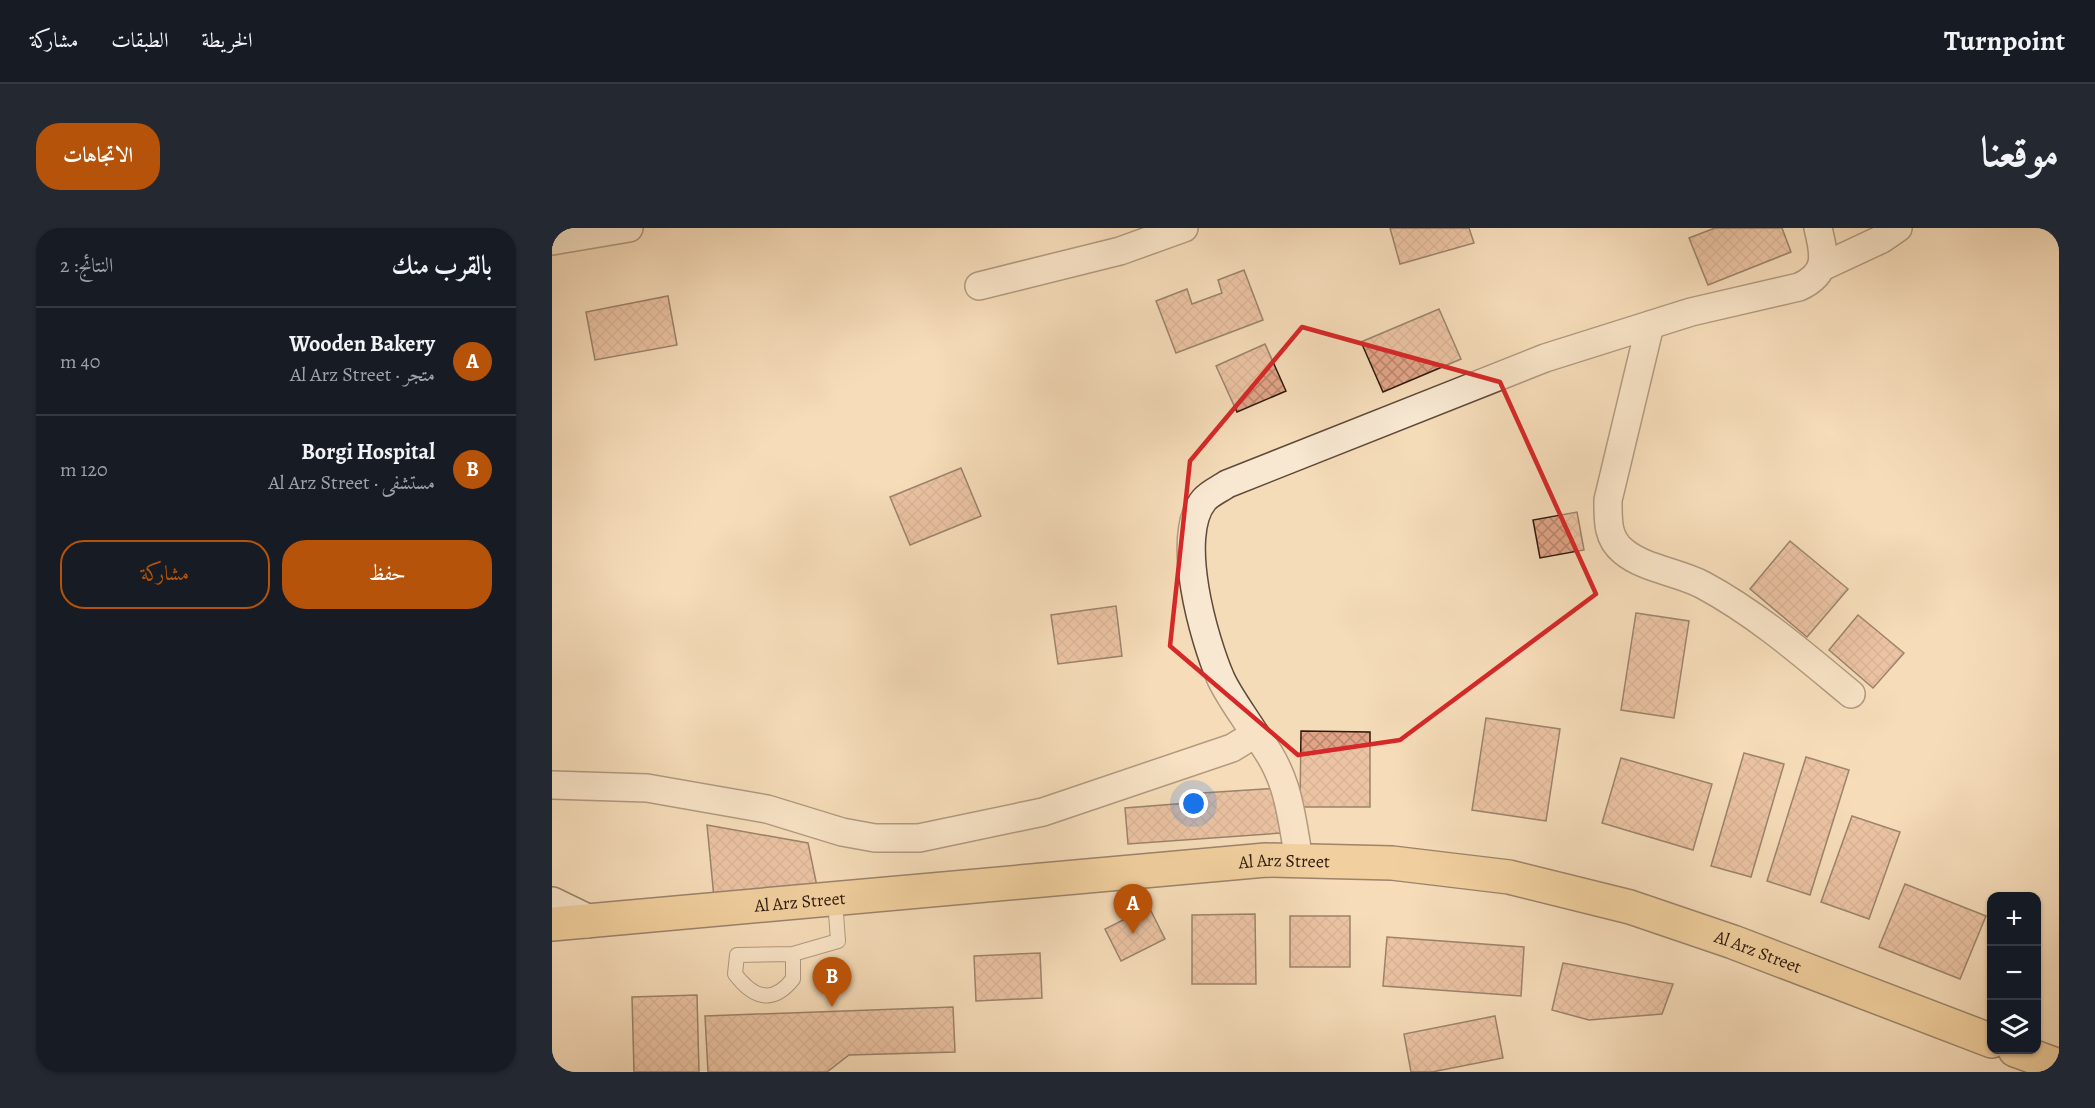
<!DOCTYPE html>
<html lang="ar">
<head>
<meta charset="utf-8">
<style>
  body { margin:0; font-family:Alegreya,Amiri,serif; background:#242831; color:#f1f3f6; direction:rtl }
  .controls { position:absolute; right:18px; bottom:18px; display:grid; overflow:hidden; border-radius:12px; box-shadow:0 2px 4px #0004 }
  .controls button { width:54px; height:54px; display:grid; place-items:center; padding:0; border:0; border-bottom:2px solid #363941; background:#171b24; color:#f1f3f6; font:30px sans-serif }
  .you { position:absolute; left:642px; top:576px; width:21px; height:21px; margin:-15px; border:4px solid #fff; border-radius:50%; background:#1a73e8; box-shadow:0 0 0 9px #1a73e833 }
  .badge { display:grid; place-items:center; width:39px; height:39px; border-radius:50%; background:#b45309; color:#fff; font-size:20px; font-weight:700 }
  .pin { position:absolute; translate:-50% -50px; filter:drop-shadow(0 2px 3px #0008) }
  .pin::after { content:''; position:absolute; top:32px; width:21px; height:18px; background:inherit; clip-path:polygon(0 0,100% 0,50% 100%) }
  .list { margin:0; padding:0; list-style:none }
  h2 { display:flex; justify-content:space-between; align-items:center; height:78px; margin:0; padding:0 24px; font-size:26px }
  h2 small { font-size:20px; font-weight:400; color:#9ea1a6 }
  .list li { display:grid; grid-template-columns:39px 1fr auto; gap:18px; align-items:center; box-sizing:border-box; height:108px; padding:0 24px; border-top:2px solid #363941 }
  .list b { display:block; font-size:22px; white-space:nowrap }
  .list p { margin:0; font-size:20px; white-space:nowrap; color:#9ea1a6 }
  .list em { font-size:20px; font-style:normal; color:#9ea1a6 }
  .actions { display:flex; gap:12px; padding:18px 24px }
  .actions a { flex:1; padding:14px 0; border:2px solid #b45309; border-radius:24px; text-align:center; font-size:21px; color:#b45309 }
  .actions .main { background:#b45309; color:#fff }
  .icon { flex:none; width:33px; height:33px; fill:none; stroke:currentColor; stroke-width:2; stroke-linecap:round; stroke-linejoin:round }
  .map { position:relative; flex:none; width:1507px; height:844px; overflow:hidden; direction:ltr; border-radius:24px }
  header { display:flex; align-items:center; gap:36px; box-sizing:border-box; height:84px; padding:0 30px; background:#171b24; border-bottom:2px solid #363941 }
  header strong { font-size:28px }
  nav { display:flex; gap:33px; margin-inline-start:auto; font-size:21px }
  .intro { display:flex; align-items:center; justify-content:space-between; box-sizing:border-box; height:144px; padding:0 36px }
  h1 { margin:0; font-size:42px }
  .button { padding:15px 27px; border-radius:24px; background:#b45309; color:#fff; font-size:21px; font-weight:700 }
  main { display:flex; gap:36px; padding:0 36px }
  aside { flex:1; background:#171b24; border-radius:24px; box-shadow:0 2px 4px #0004 }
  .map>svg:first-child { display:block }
</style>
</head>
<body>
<header>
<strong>Turnpoint</strong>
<nav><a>الخريطة</a><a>الطبقات</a><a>مشاركة</a></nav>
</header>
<div class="intro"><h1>موقعنا</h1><a class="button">الاتجاهات</a></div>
<main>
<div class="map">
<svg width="1507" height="844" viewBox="0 0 1507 844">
  <defs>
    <pattern id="building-cross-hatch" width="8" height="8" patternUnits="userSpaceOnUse" patternTransform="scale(1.5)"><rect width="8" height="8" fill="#e1a487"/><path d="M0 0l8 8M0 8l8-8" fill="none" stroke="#b7856d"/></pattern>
  </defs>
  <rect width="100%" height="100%" fill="#f5dcb9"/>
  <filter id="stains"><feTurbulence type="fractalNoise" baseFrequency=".00333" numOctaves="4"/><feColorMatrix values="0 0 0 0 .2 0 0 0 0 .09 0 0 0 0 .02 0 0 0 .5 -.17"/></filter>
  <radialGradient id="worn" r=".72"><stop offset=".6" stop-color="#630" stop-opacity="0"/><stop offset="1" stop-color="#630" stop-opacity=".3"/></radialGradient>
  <!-- building -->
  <g fill="url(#building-cross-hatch)" stroke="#2d190d" stroke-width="1.5">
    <polygon points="838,0 917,0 922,15 848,36"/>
    <polygon points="1163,0 1230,0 1239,24 1156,57 1137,10"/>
    <polygon points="692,42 711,92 624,125 604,73 635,61 640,76 670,65 666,52"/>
    <polygon points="116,68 125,117 43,132 34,84"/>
    <polygon points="887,81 909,131 831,164 809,114"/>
    <polygon points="713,116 734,163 685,184 664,138"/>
    <polygon points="409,240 429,288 358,317 338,269"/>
    <polygon points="1025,284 1032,322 988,330 981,292"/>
    <polygon points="1238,313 1296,361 1255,409 1198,361"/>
    <polygon points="564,378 570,428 506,436 499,387"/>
    <polygon points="1084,385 1137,393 1122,490 1069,482"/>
    <polygon points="1306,387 1352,425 1321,460 1277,422"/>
    <polygon points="934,490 1008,501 994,593 920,582"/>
    <polygon points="749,503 818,504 818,579 748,579"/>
    <polygon points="1192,525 1232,536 1199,649 1159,638"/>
    <polygon points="1254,529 1297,542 1258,667 1215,653"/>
    <polygon points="1069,530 1160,556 1141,622 1050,595"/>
    <polygon points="726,560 729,605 576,616 573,580 636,575 635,566"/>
    <polygon points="1300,588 1348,604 1317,691 1269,674"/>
    <polygon points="155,597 256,615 266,663 162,670"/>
    <polygon points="1353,656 1434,688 1408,751 1327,719"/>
    <polygon points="597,679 613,711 569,733 553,701"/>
    <polygon points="703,686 704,756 640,756 640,687"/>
    <rect x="738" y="688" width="60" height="51"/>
    <polygon points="835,709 972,719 969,768 831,758"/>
    <polygon points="488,725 490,770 424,773 422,728"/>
    <polygon points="1011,735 1121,756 1110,786 1037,792 1000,782"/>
    <polygon points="145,767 147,844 82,844 80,769"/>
    <polygon points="401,779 403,824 297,827 275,844 156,844 153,788"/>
    <polygon points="943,788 951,830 880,844 859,844 852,806"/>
  </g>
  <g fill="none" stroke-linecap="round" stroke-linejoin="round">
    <defs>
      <path id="lane" d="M241 726V751C221 776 202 771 183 746L185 727 241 726 286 713 283 671"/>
      <g id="street">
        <polyline points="0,13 77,0"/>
        <polyline points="1270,39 1330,11 1346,0"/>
        <polyline points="427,58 568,23 632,0"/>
        <path d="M1098 97 1056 272C1056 292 1055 310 1071 323 1092 341 1127 344 1151 357 1205 386 1252 427 1299 466"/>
        <path d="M703 506C736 545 739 584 747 633"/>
        <path d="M0 557 95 560 215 581 290 604 323 610H367L491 584 680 520 703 506C692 488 678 470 669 451 652 412 622 308 652 272 658 265 668 261 675 256L993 130 1139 84 1247 59C1276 46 1273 28 1266 0"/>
      </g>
      <polyline id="secondary" points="0,676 35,693"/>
      <g id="primary">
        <path id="s1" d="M0 696 714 632 840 635 957 649 1078 679 1181 714 1440 813"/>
        <polyline points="1463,822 1507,838"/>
      </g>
    </defs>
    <!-- lane casing -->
    <use href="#lane" stroke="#5f4a38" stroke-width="16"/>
    <!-- street casing -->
    <use href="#street" stroke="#5f4a38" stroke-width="30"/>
    <!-- secondary casing -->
    <use href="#secondary" stroke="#2d190d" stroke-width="36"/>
    <!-- primary casing -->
    <use href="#primary" stroke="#2d190d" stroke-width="36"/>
    <!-- lane -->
    <use href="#lane" stroke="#f8e8d2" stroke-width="14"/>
    <!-- street -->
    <use href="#street" stroke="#f8e8d2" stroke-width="27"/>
    <!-- secondary -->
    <use href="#secondary" stroke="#f8e8d2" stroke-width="33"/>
    <!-- primary -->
    <use href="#primary" stroke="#eabe7c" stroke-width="33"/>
  </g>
  <!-- marked area -->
  <path d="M0 0H1507V844H0ZM750 99 948 154 1044 366 848 512 746 527 618 418 638 233Z" fill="#f5dcb9" fill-opacity=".55" fill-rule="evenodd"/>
  <path fill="none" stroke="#d62828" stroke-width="4.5" stroke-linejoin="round" d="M750 99 948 154 1044 366 848 512 746 527 618 418 638 233Z"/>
  <g text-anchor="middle" stroke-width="6" stroke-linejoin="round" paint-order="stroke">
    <!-- street labels -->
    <g font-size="18" fill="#2d190d" stroke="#f8e8d2">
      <text dy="6" stroke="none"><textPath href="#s1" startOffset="735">Al Arz Street</textPath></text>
      <text dy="6" stroke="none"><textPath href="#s1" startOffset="249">Al Arz Street</textPath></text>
      <text dy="6" stroke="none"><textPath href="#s1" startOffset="1221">Al Arz Street</textPath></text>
    </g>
  </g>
  <rect width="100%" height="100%" filter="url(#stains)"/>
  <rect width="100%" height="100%" fill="url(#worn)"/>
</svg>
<div class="controls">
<button>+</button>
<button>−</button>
<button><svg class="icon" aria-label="layers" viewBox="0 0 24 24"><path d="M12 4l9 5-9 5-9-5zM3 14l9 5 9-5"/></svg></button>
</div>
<div class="you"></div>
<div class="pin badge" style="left:581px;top:706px">A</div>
<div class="pin badge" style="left:280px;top:779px">B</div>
</div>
<aside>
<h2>بالقرب منك<small>النتائج: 2</small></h2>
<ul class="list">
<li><span class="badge">A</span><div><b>Wooden Bakery</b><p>متجر · Al Arz Street</p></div><em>40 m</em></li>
<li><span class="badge">B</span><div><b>Borgi Hospital</b><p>مستشفى · Al Arz Street</p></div><em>120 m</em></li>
</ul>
<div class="actions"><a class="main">حفظ</a><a>مشاركة</a></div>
</aside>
</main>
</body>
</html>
